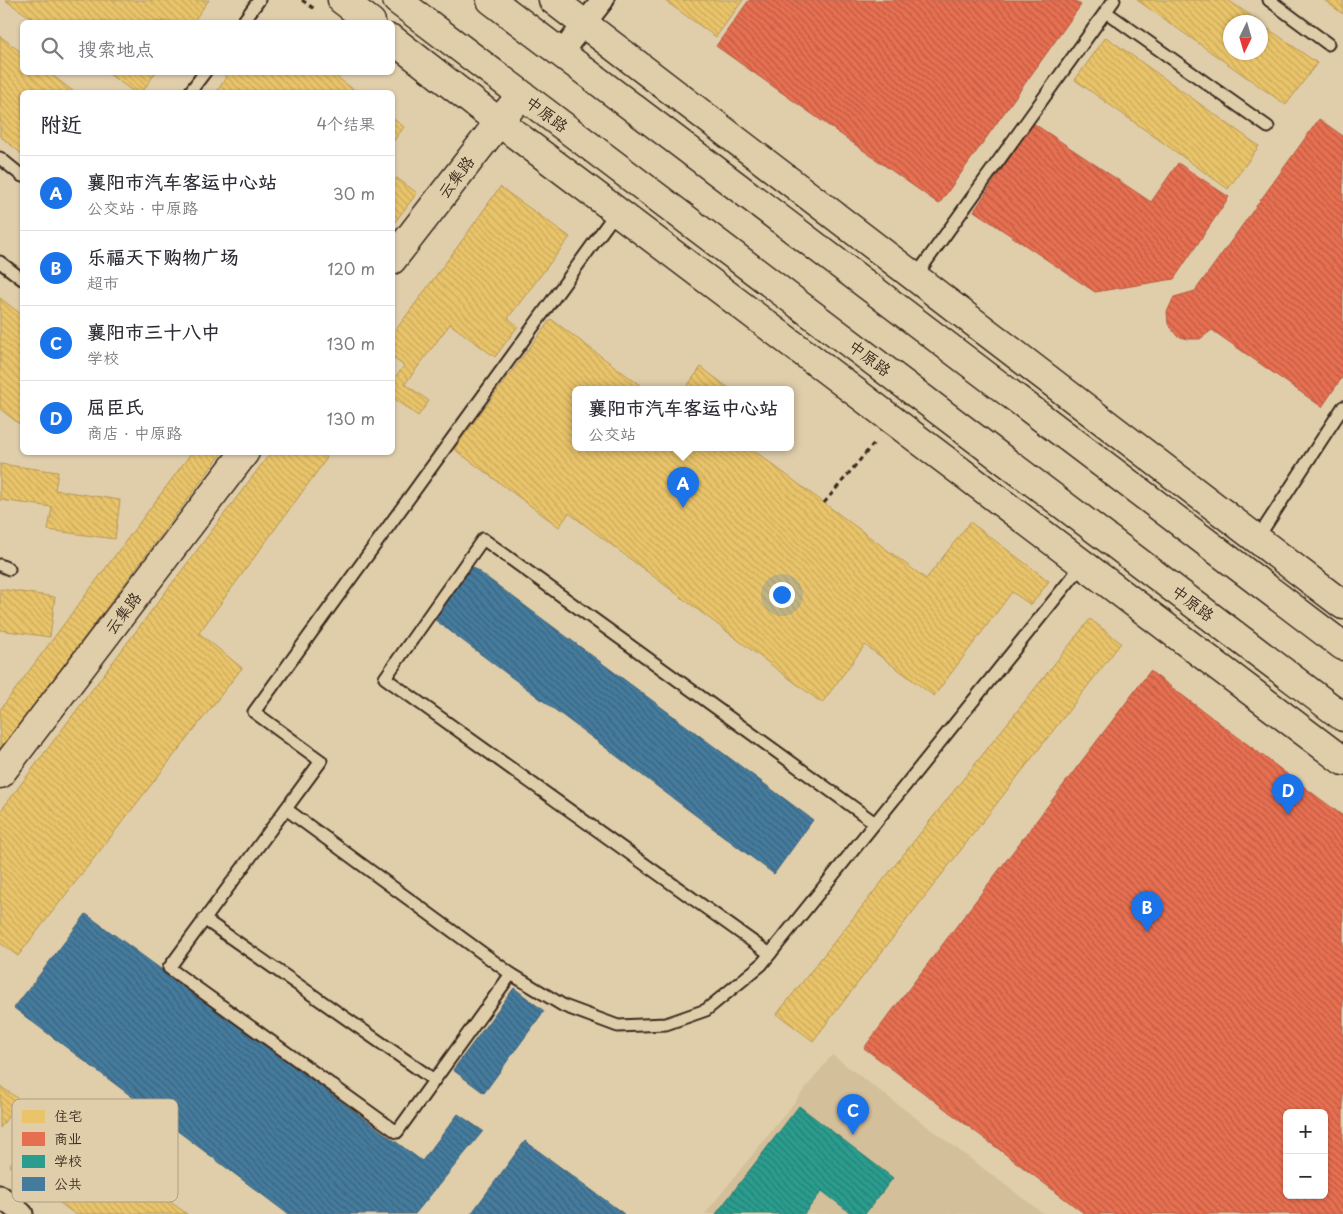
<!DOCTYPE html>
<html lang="zh">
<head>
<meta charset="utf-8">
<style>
  body { margin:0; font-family:"Playpen Sans","LXGW WenKai TC",sans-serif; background:#f2f2f3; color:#2b2b33 }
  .controls { position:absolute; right:15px; bottom:15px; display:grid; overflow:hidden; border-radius:8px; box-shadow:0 1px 4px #0004 }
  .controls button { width:45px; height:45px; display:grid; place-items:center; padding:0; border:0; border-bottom:1px solid #e1e1e2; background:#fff; color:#2b2b33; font:25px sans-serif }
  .compass { position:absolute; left:1223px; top:15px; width:45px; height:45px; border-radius:50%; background:#fff; box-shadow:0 1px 4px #0004; rotate:185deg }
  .you { position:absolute; left:781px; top:594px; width:18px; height:18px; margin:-12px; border:4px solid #fff; border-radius:50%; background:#1a73e8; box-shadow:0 0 0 8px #1a73e833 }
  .badge { display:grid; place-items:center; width:32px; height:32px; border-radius:50%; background:#1a73e8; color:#fff; font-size:16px; font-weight:700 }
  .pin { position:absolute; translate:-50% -41px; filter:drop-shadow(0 1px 2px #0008) }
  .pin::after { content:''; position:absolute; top:26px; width:18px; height:15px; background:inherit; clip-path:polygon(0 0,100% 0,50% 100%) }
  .popup { position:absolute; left:572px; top:386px; width:222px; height:65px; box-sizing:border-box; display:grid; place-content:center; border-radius:8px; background:#fff; filter:drop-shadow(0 1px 4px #0005); font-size:16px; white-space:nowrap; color:#7c7c81 }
  .popup b { font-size:19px; color:#2b2b33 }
  .popup::after { content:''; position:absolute; left:50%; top:100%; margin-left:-10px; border:10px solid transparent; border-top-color:#fff }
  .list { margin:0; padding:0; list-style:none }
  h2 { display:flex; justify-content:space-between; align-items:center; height:65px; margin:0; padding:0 20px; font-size:21px }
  h2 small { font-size:16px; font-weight:400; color:#7c7c81 }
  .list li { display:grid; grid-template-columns:32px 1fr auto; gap:15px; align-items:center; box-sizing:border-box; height:75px; padding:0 20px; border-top:1px solid #e1e1e2 }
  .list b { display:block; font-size:19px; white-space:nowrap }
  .list p { margin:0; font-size:16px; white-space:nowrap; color:#7c7c81 }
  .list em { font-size:16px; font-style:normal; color:#7c7c81 }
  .icon { flex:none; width:28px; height:28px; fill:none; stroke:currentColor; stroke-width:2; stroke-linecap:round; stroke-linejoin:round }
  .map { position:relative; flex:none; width:1343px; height:1214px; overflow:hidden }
  .search { position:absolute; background:#fff; box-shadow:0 1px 4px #0004; left:20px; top:20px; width:375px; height:55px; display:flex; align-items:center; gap:12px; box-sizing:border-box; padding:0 18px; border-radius:8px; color:#7c7c81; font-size:19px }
  .panel { position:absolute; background:#fff; box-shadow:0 1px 4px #0004; left:20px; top:90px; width:375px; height:365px; border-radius:8px }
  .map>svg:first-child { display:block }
</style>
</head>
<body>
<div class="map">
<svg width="1343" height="1214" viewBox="0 0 1343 1214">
  <defs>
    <pattern id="homes-back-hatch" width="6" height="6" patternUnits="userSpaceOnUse" patternTransform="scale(1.25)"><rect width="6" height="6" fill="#e9c46a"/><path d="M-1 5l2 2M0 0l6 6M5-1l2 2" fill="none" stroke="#c9a95b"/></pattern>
    <pattern id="shops-back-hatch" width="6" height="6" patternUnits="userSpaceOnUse" patternTransform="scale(1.25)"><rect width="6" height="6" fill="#e76f51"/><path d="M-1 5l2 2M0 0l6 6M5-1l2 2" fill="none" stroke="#bc5b43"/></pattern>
    <pattern id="schools-back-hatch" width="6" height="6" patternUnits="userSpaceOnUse" patternTransform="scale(1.25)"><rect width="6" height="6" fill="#2a9d8f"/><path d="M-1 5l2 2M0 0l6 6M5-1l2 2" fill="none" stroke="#258074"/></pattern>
    <pattern id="public-back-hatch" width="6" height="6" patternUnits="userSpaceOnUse" patternTransform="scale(1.25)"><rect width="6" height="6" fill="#457b9d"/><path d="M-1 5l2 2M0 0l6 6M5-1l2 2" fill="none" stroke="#3b657f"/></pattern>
  </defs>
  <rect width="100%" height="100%" fill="#e0ceab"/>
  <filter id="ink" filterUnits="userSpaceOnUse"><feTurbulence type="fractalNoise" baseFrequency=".02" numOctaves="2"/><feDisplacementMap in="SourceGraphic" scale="10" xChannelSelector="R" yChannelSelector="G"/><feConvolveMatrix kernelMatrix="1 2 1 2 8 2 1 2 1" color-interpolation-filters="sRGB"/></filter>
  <g filter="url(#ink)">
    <!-- built -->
    <polygon fill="#d3bf9a" points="832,1055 1044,1214 705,1214"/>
    <!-- homes -->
    <g fill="url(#homes-back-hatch)" stroke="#b59653">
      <polygon points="5,0 209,0 193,22 37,22"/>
      <polygon points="664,0 743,0 716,37"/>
      <polygon points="1137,0 1228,0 1260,22 1230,22 1230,52 1260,52 1260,23 1317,63 1286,105"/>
      <polygon points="1324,0 1343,0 1343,14"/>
      <polygon points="0,36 22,53 22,72 48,72 74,92 22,92 22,154 0,136"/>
      <polygon points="1106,37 1259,146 1228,189 1075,80"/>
      <polygon points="106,72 156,72 142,92 134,92"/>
      <polygon points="221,72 330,72 357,92 216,92 227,77"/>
      <polygon points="392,118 404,127 392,143"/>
      <polygon points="397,178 417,193 392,226 392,183"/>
      <polygon points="500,187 570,237 508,318 518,326 495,357 450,324 405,384 429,401 418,416 392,397 392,381 404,366 392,357 392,335 461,242"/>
      <polygon points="0,298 22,315 22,426 0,409"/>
      <polygon points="551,319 645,389 576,389 576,447 749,447 926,579 970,522 1049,581 1031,605 1012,592 934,696 865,645 822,703 569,513 559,527 454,449"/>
      <polygon points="701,367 730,389 685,389"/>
      <polygon points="192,452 223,452 0,750 0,710"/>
      <polygon points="271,452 320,452 327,458 199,633 242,668 18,956 0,943 0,812"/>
      <polygon points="0,464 58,472 55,490 120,500 115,539 48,530 52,507 0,500"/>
      <polygon points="0,589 55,597 50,637 0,630"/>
      <polygon points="1090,619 1121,643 813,1041 777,1014"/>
      <polygon points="0,1086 20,1100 0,1128"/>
      <polygon points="49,1113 187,1214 75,1214 9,1166"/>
    </g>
    <!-- shops -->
    <g fill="url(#shops-back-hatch)" stroke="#b35a42" fill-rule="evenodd">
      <polygon points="749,0 1074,0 1081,5 939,204 716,46"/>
      <polygon points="1319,119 1343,136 1343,376 1322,407 1212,330 1200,339 1188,339 1177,336 1168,324 1167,312 1174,297 1195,291"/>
      <polygon points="1033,123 1151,202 1178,163 1229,197 1174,279 1095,292 974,211"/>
      <path d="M1150 671 1343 816V1214H1085L864 1048ZM1287 1113H1324V1195H1287Z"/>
    </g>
    <!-- schools -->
    <polygon fill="url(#schools-back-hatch)" stroke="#2f7a6d" points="799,1106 893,1178 865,1214 852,1214 822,1191 804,1214 716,1214"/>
    <!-- public -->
    <g fill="url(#public-back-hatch)" stroke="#426377">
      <polygon points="470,565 813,820 774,874 430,616"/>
      <polygon points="86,914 422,1161 458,1114 483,1131 415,1214 288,1214 14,1008"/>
      <polygon points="514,988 544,1011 484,1093 453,1070"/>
      <polygon points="525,1141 624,1214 471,1214"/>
    </g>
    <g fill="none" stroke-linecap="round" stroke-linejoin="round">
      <defs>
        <g id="service">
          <polyline points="1269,0 1328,44"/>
          <polyline points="1106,12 1268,127"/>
          <polyline points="243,22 259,0"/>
          <polyline points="190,92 205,72"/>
          <polyline points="0,158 22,176"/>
          <polyline points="617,211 254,712 321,761 169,968 397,1132 511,974 564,1006 618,1026 666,1024 706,1010 761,965 1083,564"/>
          <polyline points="0,262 22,279"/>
          <polyline points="915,277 1114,0"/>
          <polyline points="1257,539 1343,407"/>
          <polyline points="0,565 9,569"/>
          <polyline points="286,809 511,974"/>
          <polyline points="204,919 434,1080"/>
          <polyline points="770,954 385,678 483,539 875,823"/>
        </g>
        <g id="minor">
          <polyline points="561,53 603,0"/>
          <polyline points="0,1196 22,1214"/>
        </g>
        <g id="tertiary">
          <polyline points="342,0 371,22"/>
          <polyline points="553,0 1343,605"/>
          <polyline points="392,39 499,122 1343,761"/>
          <polyline points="392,260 499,122 521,95"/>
          <polyline points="0,774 245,452"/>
        </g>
        <g id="secondary">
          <polyline points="397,0 1343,717"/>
          <polyline points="491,0 1343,646"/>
        </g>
      </defs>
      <!-- service casing -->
      <use href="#service" stroke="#3b2a1e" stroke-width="15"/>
      <!-- minor casing -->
      <use href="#minor" stroke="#3b2a1e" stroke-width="25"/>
      <!-- tertiary casing -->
      <use href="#tertiary" stroke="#3b2a1e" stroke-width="31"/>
      <!-- secondary casing -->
      <use href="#secondary" stroke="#3b2a1e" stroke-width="31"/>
      <!-- path -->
      <g stroke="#3b2a1e" stroke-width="3" stroke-dasharray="5 4" stroke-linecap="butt">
        <polyline points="302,0 316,10"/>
        <polyline points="824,503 875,442"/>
      </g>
      <!-- service -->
      <use href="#service" stroke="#e0ceab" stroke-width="11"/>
      <!-- minor -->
      <use href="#minor" stroke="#e0ceab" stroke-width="21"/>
      <!-- tertiary -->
      <use href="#tertiary" stroke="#e0ceab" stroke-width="28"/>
      <!-- secondary -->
      <use href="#secondary" stroke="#e0ceab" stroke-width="28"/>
    </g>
  </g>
  <g text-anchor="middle" stroke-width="5" stroke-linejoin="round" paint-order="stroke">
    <!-- street labels -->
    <g font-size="16" fill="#3b2a1e" stroke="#e0ceab">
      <text transform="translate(547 114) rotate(37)" y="6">中原路</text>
      <text transform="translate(456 177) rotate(-53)" y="6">云集路</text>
      <text transform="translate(870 358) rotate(37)" y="6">中原路</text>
      <text transform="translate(1193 603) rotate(37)" y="6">中原路</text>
      <text transform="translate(123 613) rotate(-53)" y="6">云集路</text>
    </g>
  </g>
  <!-- legend -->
  <rect x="12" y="1099" width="166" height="103" rx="8" fill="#e0ceab" stroke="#ae9d81" stroke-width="1"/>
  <rect x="22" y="1110" width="23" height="13" fill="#e9c46a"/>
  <rect x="22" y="1132" width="23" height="14" fill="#e76f51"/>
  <rect x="22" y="1155" width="23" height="13" fill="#2a9d8f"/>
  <rect x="22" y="1177" width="23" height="14" fill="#457b9d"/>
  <g font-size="14" fill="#3b2a1e">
    <text x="54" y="1121">住宅</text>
    <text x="54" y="1144">商业</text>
    <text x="54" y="1166">学校</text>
    <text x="54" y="1189">公共</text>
  </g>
</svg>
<div class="controls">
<button>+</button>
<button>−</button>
</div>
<svg class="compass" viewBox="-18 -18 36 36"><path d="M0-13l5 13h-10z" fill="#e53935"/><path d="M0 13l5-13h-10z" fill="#7c7c81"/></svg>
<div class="you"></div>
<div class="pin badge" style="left:683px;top:508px">A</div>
<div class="popup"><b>襄阳市汽车客运中心站</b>公交站</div>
<div class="pin badge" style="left:1147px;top:932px">B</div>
<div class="pin badge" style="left:853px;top:1135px">C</div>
<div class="pin badge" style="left:1288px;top:815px">D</div>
<div class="search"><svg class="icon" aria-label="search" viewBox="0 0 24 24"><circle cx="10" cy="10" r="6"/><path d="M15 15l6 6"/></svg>搜索地点</div>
<section class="panel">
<h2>附近<small>4个结果</small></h2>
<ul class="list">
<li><span class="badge">A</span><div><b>襄阳市汽车客运中心站</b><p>公交站 · 中原路</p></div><em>30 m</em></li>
<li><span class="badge">B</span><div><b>乐福天下购物广场</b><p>超市</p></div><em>120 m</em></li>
<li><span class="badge">C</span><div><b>襄阳市三十八中</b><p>学校</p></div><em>130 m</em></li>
<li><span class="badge">D</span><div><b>屈臣氏</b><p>商店 · 中原路</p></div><em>130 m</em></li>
</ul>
</section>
</div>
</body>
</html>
